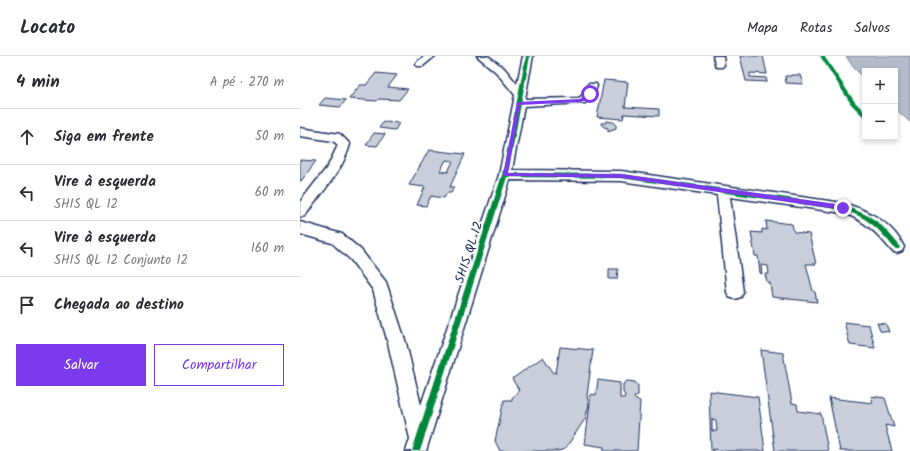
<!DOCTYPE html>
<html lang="pt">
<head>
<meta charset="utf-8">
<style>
  body { margin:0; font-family:Kalam,sans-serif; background:#f7f7f7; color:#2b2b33 }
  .controls { position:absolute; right:12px; top:12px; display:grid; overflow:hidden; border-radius:0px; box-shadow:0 2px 6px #0003 }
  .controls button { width:36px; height:36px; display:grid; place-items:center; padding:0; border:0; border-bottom:1px solid #e1e1e2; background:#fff; color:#2b2b33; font:20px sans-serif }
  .stop { position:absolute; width:12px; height:12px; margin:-9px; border:3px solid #7c3aed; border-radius:50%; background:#fff }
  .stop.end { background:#7c3aed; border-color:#fff; box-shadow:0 1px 4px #0008 }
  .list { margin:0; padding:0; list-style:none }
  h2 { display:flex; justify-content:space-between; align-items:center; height:52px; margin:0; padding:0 16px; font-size:17px }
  h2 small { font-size:13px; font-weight:400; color:#7c7c81 }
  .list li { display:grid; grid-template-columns:26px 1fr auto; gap:12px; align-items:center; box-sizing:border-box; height:56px; padding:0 16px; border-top:1px solid #e1e1e2 }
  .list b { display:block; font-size:15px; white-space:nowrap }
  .list p { margin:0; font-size:13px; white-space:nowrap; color:#7c7c81 }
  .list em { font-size:13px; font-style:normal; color:#7c7c81 }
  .actions { display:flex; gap:8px; padding:12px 16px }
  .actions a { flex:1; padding:9px 0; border:1px solid #7c3aed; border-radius:0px; text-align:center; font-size:14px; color:#7c3aed }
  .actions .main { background:#7c3aed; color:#fff }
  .icon { flex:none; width:22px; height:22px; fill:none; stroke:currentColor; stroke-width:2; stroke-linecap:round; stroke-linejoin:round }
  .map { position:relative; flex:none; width:610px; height:395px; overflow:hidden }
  header { display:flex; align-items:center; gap:24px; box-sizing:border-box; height:56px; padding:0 20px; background:#fff; border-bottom:1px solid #e1e1e2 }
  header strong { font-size:19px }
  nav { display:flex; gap:22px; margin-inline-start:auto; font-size:14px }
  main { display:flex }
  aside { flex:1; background:#fff }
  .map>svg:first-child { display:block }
</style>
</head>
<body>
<header>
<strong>Locato</strong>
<nav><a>Mapa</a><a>Rotas</a><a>Salvos</a></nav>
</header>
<main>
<aside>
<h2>4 min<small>A pé · 270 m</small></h2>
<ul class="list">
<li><svg class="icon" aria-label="ahead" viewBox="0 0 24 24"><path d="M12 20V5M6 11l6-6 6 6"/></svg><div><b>Siga em frente</b></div><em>50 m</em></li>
<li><svg class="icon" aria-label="left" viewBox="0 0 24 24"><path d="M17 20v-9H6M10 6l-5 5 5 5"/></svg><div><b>Vire à esquerda</b><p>SHIS QL 12</p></div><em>60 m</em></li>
<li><svg class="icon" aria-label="left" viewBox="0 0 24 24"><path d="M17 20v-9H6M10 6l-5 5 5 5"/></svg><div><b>Vire à esquerda</b><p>SHIS QL 12 Conjunto 12</p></div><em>160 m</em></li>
<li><svg class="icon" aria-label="arrive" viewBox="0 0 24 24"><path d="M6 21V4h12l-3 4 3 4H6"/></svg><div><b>Chegada ao destino</b></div></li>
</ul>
<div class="actions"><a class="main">Salvar</a><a>Compartilhar</a></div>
</aside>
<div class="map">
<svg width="610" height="395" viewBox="0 0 610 395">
  <rect width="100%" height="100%" fill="#fff"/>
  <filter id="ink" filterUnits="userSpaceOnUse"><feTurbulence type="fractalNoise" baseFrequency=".025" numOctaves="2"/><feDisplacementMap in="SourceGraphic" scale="8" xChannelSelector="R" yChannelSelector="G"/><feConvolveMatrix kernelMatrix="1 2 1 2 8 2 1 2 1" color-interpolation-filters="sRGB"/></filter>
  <g filter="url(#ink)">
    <!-- water -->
    <polygon fill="#b5bbca" stroke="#77839f" points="546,0 610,0 610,66 595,53 595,15 565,15 565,23 553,11"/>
    <!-- building -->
    <g fill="#caceda" stroke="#1b2f5e" fill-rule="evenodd">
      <polygon points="440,0 463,0 467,18 450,17 450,21 466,22 467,26 446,25"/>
      <polygon points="76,17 97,19 88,31 108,33 99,44 79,43 77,45 49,43 60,29 66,29"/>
      <polygon points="491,19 500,19 503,28 486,27 485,20 491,20"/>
      <polygon points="304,24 328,26 325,51 359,53 359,60 324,58 323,63 297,61"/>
      <polygon points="25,42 46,44 40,51 19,49"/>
      <polygon points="306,65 313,66 316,68 316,72 308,75 308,72 304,71 301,68 301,67 306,67"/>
      <polygon points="83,66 99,67 95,74 79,72"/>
      <polygon points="74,77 85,78 77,90 66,89"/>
      <path d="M129 94 165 98 150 131H154L151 137H147L144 142 131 140 126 150 117 149 125 131 109 129ZM146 104 153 105 148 116 140 115Z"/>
      <polygon points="0,104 16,105 1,125 0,125"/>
      <polygon points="466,165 492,168 494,176 509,178 516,208 506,208 513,235 515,236 517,246 472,241 470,227 467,226 465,218 469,218 468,210 461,209 462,218 460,217 458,200 455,200 451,176 462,177 462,173 467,174"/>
      <polygon points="309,213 318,213 317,223 309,223"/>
      <polygon points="544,266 569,269 575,292 550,289"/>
      <polygon points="577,267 586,268 589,276 580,275"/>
      <polygon points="260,291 293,294 287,340 289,349 285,363 265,393 258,395 200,395 195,385 204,344 212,344 212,342 219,334 212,323 243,301 253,316 256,317"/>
      <polygon points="461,294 483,297 492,347 497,348 498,355 521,358 528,395 475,395"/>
      <polygon points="298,324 320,327 320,342 324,342 325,340 323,336 323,328 327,325 335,326 338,330 338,339 334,341 336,344 340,345 337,395 304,395 304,391 285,388 291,338 296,339"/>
      <path d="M409 335 458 341 465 395H426L413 393V395H411ZM412 363 416 364 417 375H412Z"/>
      <polygon points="571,340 585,342 594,371 585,369 592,395 540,395 529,342 573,347"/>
    </g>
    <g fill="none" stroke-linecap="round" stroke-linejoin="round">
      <defs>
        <g id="minor">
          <polygon points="124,0 135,0 123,10 117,10 115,8"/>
          <path d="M177 0H188L204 12 217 28 223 0H233L225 43 279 42 284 38 288 28H296L297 30 293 41 285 47 224 50 212 114 321 115 543 147C568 154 592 166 604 191L602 195 597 197 592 195C578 178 565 164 543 157L430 141 443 236 441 241 435 243 429 241 427 236 417 139 321 125 210 124 126 395H106L110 383 88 287 73 234 51 204 32 187 0 178V166L42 178 61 194 86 226 106 287 121 349 199 119 215 39 196 16Z"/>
          <polygon points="413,0 423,0 424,9 422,11 416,11"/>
          <path d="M0 72 40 78 50 88C43 115 21 137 5 160L0 161V146L28 110 38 89 33 85 0 80Z"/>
        </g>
      </defs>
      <!-- minor casing -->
      <use href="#minor" stroke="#1b2f5e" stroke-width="3"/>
      <!-- minor -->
      <use href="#minor" fill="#fff" fill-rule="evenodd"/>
      <defs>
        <g id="cycleway">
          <path d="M226 0H230L208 117 321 118 543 150C573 159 580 166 599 189L600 191 599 193H595C578 172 569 162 543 154L321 122 207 121 120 395H112L202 119Z"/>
          <polygon points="520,0 524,0 555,46 565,56 565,60 563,60 551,48"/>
        </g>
      </defs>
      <!-- cycleway casing -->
      <use href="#cycleway" stroke="#fff" stroke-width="2"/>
      <!-- cycleway -->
      <use href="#cycleway" fill="#00873e" fill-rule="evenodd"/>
    </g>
  </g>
  <!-- route -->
  <polygon fill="#7c3aed" points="289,37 293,38 289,43 281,46 220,49 208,117 321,118 543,149 546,152 543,154 321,122 203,120 217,46 280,43"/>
  <g text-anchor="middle" stroke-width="4" stroke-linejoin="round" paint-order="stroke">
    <!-- street labels -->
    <g font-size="13" fill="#1b2f5e" stroke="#fff">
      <text transform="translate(168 196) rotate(-72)" y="5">SHIS QL 12</text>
    </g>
  </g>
</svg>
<div class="controls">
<button>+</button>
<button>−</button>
</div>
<div class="stop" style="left:290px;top:38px"></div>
<div class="stop end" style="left:543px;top:152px"></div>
</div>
</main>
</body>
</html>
